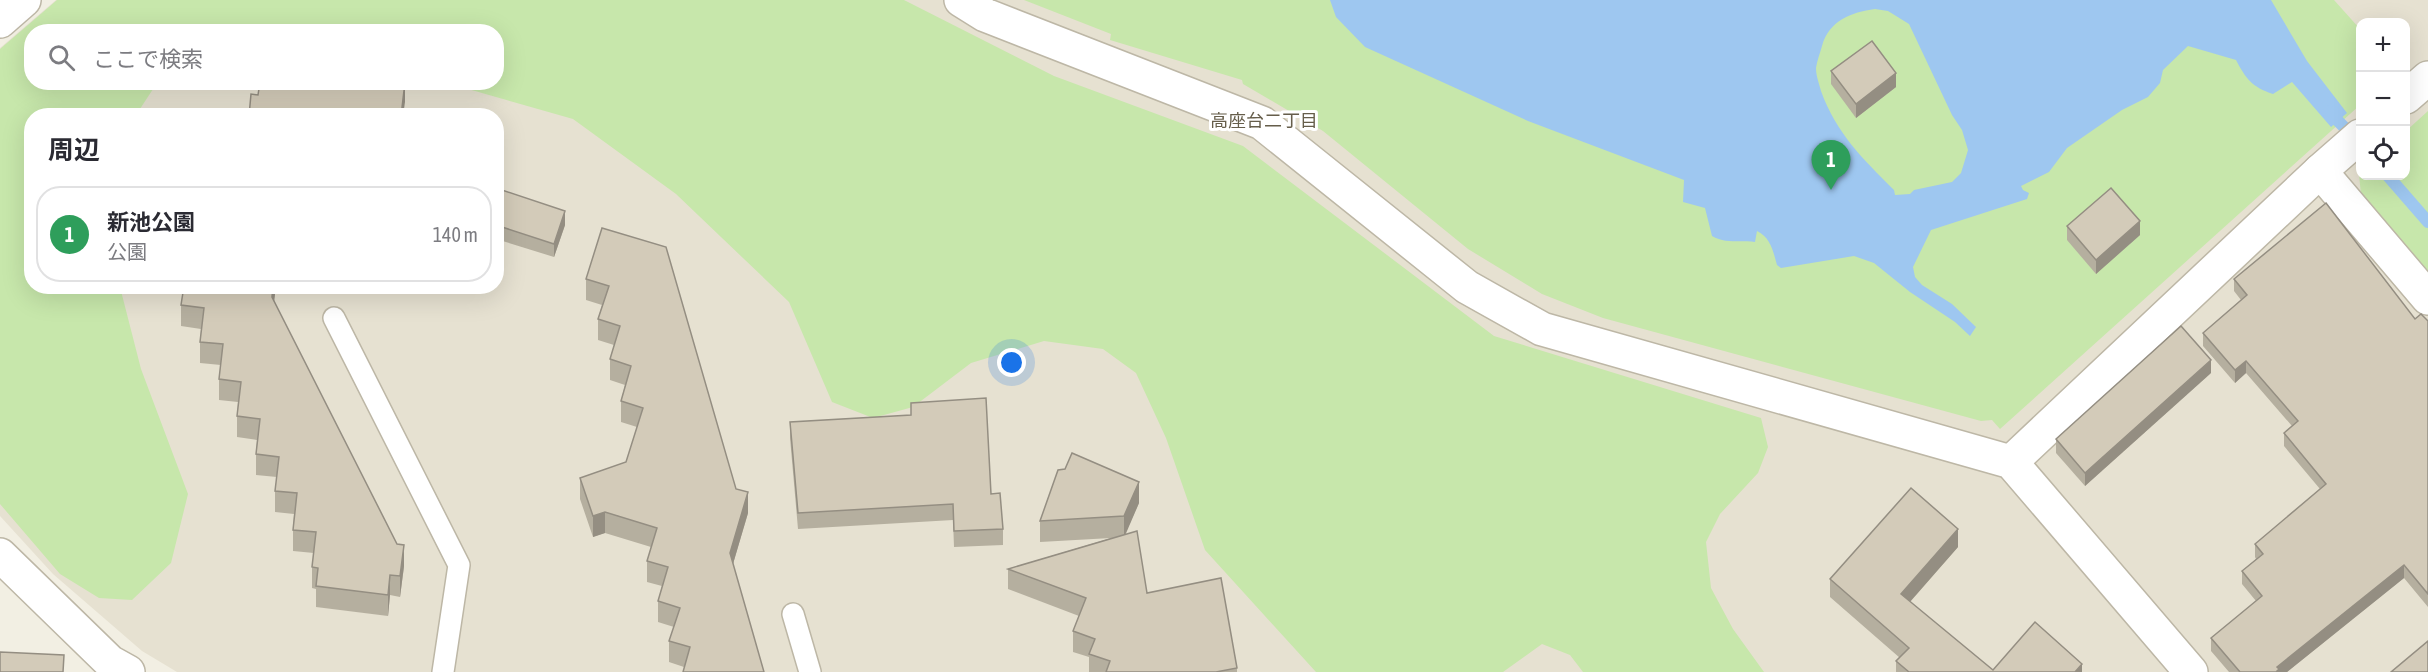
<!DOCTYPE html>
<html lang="ja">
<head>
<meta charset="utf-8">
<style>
  body { margin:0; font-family:"Asap Condensed","Noto Sans JP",sans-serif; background:#f2f2f3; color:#2b2b33 }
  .controls { position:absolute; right:18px; top:18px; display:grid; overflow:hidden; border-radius:12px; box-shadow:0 6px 24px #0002 }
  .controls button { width:54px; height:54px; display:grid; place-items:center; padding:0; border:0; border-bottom:2px solid #e1e1e2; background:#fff; color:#2b2b33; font:30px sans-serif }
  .you { position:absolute; left:1012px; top:363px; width:21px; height:21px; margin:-15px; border:4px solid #fff; border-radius:50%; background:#1a73e8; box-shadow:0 0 0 9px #1a73e833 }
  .badge { display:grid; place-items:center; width:39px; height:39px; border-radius:50%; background:#fc4810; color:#fff; font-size:20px; font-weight:700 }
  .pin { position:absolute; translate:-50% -50px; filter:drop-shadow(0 2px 3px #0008) }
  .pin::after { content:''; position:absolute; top:32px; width:21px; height:18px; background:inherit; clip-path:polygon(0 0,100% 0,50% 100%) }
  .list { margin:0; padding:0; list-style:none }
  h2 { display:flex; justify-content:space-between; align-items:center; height:78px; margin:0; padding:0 24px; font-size:26px }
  h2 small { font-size:20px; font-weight:400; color:#7c7c81 }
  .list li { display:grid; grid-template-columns:39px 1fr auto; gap:18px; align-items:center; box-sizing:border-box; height:96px; margin:0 12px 12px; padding:0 12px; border:2px solid #e1e1e2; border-radius:24px }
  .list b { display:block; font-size:22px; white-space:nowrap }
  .list p { margin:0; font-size:20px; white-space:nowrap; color:#7c7c81 }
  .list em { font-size:20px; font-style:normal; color:#7c7c81 }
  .icon { flex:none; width:33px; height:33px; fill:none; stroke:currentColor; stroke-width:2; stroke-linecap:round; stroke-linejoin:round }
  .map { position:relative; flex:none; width:2428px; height:672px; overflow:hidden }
  .search { position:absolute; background:#fff; box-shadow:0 6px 24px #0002; left:24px; top:24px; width:480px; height:66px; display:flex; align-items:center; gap:15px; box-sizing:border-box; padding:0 21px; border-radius:24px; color:#7c7c81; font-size:22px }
  .panel { position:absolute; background:#fff; box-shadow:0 6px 24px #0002; left:24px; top:108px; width:480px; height:186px; border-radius:24px }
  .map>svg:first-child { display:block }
</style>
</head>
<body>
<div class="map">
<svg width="2428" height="672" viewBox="0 0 2428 672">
  <rect width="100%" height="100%" fill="#f2efe3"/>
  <!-- residential -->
  <path fill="#e6e1d1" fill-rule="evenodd" d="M56 0H2428V672H177L142 651 53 574 0 516V48ZM2360 22H2406V176H2360ZM32 32H496V82H32ZM32 116H496V286H32Z"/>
  <!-- green -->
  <g fill="#c7e7ab">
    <polygon points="57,0 904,0 1054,76 1243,146 1494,336 1761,418 1768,447 1758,473 1720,514 1706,542 1711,588 1733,629 1764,672 1583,672 1570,655 1542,644 1503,672 1316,672 1205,550 1166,438 1136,373 1103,349 1044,341 971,363 913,407 873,418 832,402 789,302 676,194 573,119 447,83 496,82 496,32 32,32 32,82 157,83 136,115 32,116 32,286 120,287 141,369 188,494 171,563 132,600 99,598 60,574 0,504 0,49"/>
    <polygon points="1024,0 2334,0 2360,29 2360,105 2000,429 1992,420 1981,421 1603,318 1542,294 1468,249 1323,131 1243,84 1242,80 1110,40 1111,34"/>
    <polygon points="2428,111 2428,273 2361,195 2359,174 2360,176 2406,176 2406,131"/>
  </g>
  <!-- water -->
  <path fill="#9ec7f0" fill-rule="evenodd" d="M1330 0H2271L2307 61 2347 113 2331 127 2292 82 2273 94C2252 87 2246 79 2236 60L2188 46 2163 70 2160 83 2148 97 2122 110 2067 148 2049 172 2021 186 2023 190 2029 193 2027 199 1931 230 1913 267 1915 277 1922 285 1952 304 1976 327 1970 336 1955 322 1910 292 1874 263 1854 256 1781 268 1777 265C1773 251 1771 238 1757 231L1755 242C1740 240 1725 244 1712 236L1705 208 1683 202 1684 180 1528 121 1365 47 1336 17ZM1875 9 1888 11 1909 24 1952 115 1962 130 1968 150 1961 173 1952 182 1914 190 1910 194 1895 195 1894 190C1863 159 1836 133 1821 91 1819 83 1816 76 1816 68 1817 61 1820 53 1822 46 1829 21 1851 12 1875 9Z"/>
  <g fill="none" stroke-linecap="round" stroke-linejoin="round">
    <!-- stream -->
    <g stroke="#9ec7f0" stroke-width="12">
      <polyline points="2328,111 2356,139"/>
      <polyline points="2388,176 2428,222"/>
    </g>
    <defs>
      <g id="service">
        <polyline points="334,318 459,565 443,672"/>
        <polyline points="793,614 810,672"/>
      </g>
      <g id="minor">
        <polyline points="961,0 985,15 1262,123 1467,287 1542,329 2011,462 2191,672"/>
        <polyline points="0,21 24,0"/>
        <polyline points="2406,97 2428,78"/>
        <polyline points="2320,171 2428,298"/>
        <polyline points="2011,462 2320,171 2360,136"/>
        <polyline points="0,555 110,662 128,672"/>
      </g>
    </defs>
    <!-- service casing -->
    <use href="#service" stroke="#bdb7a6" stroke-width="24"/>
    <!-- minor casing -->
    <use href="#minor" stroke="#bdb7a6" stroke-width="36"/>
    <!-- service -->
    <use href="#service" stroke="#fff" stroke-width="21"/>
    <!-- minor -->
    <use href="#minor" stroke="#fff" stroke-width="33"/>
  </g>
  <!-- wall -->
  <g fill="#b5af9f">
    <polygon points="1831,71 1896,87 1856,118 1831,84"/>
    <polygon points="496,188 565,225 554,257 496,239"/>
    <polygon points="2067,226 2140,235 2096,274 2067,240"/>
    <polygon points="602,228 748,513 733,564 684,667 669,662 669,641 674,627 658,622 658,601 662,586 647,582 647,561 651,547 605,533 593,537 580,499 580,478 626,462 637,427 621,422 621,401 625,385 610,380 610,359 614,345 598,340 598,319 602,305 586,300 586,279"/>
    <polygon points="2234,279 2428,321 2428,607 2404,578 2287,672 2229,672 2211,651 2211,638 2256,601 2242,584 2242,571 2256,559 2255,557 2255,544 2320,489 2284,446 2284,433 2292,426 2246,373 2235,383 2203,346 2203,333 2241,300 2234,291"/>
    <polygon points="162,286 276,286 274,301 404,566 400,597 390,595 388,616 316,607 316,589 312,588 312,567 314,553 293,551 293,530 294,514 275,512 275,491 277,477 256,475 256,454 257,440 237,437 237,416 238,402 219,400 219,379 221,365 200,363 200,342 201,329 181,326 181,305 183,290 162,288"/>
    <polygon points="2211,373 2085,486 2056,453 2056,439"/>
    <polygon points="911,403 991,494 1003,529 1003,545 954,547 953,520 798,529 790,438 790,422 911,415"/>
    <polygon points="1065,469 1139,503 1125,534 1147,593 1237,668 1237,672 1089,672 1089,657 1073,652 1073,631 1079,616 1008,589 1008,569 1111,538 1040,542 1040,521"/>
    <polygon points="1958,547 1910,602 1993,670 2082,672 1896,672 1896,661 1900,658 1830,597 1830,579"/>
  </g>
  <!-- shaded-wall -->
  <g fill="#948e82">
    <polygon points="1896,73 1896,87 1856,118 1856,104"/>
    <polygon points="405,82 405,102 403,116 401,116"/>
    <polygon points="565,211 565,225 554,257 554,244"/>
    <polygon points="2140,221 2140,235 2096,274 2096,260"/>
    <polygon points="273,286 276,286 272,318 272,297"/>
    <polygon points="2211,360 2211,373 2085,486 2085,473"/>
    <polygon points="2246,361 2246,373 2235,383 2235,370"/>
    <polygon points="1139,482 1139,503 1124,538 1124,516"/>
    <polygon points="748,492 748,513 730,574 730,553"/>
    <polygon points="605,512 605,533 593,537 593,516"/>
    <polygon points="1958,529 1958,547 1901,612 1901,594"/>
    <polygon points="404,545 404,566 400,597 400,576"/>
    <polygon points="2404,565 2404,578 2287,672 2276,672 2277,667"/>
    <polygon points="390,575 390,595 388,616 388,595"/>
    <polygon points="2082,664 2082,672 2075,672"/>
  </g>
  <!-- building -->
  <g fill="#d3cbb9" stroke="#948e82" stroke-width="1.5">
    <polygon points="1872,41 1896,73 1856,104 1831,71"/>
    <polygon points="260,82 308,82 348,87 349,82 405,82 401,116 249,116 251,94 258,95"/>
    <polygon points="496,188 565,211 554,244 496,225"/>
    <polygon points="2111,188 2140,221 2096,260 2067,226"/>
    <polygon points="2326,203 2415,319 2421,314 2428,321 2428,594 2404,565 2277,667 2279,669 2276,672 2240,672 2211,638 2262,596 2242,571 2263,554 2255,544 2326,484 2284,433 2298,421 2246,361 2235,370 2203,333 2247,295 2234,279"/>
    <polygon points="602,228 666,247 736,489 748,492 730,553 764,672 683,672 690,647 669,641 680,608 658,601 668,567 647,561 657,528 605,512 593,516 580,478 626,462 643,408 621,401 631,366 610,359 620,326 598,319 609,286 586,279"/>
    <polygon points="184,286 273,286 272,297 397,544 404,545 400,576 390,575 388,595 316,586 318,568 312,567 316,532 293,530 297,493 275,491 279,457 256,454 260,419 237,416 241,382 219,379 223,344 200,342 204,308 181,305"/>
    <polygon points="2181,326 2211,360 2085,473 2056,439"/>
    <polygon points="986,398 991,494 1000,493 1003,529 954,531 953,504 798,513 790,422 911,415 911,403"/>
    <polygon points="1072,453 1139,482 1124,516 1040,521 1058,470 1065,469"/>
    <polygon points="1911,488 1958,529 1901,594 1993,670 2035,622 2082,664 2075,672 1909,672 1896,661 1909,648 1830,579"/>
    <polygon points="1137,531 1147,593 1221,578 1237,668 1216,672 1106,672 1110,661 1089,654 1095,639 1073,631 1086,598 1008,569"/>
    <polygon points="2428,641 2428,672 2391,672"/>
    <polygon points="0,652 64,655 63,672 0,672"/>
  </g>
  <g text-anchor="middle" stroke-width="6" stroke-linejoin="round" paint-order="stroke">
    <!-- neighbourhood labels -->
    <g font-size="18" fill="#665e4b" stroke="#fff">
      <text x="1264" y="127">高座台二丁目</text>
    </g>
  </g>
</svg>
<div class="controls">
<button>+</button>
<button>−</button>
<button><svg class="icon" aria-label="locate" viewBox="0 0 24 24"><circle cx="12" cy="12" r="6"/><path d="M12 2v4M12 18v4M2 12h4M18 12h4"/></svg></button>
</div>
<div class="you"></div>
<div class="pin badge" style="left:1831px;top:190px;background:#2e9e5b">1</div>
<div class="search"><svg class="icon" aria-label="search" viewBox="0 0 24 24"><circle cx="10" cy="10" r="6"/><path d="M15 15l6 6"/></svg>ここで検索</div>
<section class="panel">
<h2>周辺<small></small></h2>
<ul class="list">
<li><span class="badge" style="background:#2e9e5b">1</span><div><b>新池公園</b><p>公園</p></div><em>140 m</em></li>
</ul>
</section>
</div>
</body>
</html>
